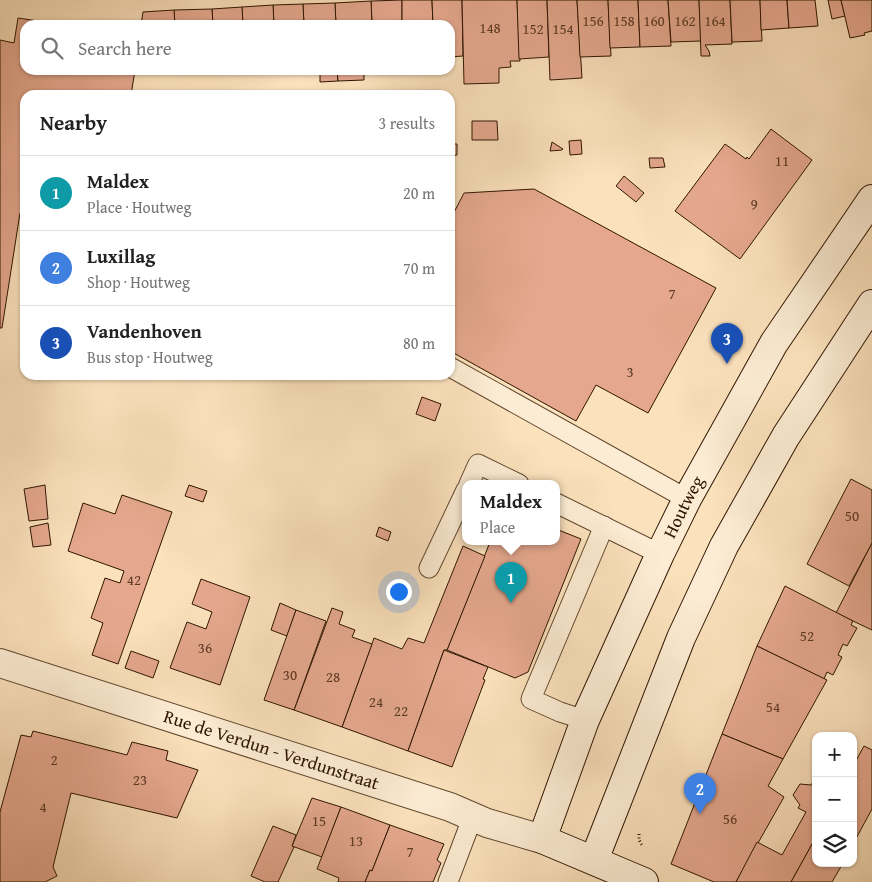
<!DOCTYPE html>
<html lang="en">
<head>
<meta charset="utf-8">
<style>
  body { margin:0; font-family:"Gentium Book Plus",serif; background:#f6f6f6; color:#222 }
  .controls { position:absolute; right:15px; bottom:15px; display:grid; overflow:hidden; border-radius:10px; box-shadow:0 1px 4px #0004 }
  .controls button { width:45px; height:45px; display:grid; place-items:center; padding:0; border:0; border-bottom:1px solid #e0e0e0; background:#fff; color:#222; font:25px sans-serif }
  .you { position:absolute; left:398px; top:591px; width:18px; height:18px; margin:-12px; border:4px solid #fff; border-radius:50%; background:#1a73e8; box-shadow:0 0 0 8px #1a73e833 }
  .badge { display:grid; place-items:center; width:32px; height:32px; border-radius:50%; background:#8f2418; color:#fff; font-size:16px; font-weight:700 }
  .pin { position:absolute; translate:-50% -41px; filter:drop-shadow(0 1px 2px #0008) }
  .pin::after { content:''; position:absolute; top:26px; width:18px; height:15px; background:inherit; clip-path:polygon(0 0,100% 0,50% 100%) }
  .popup { position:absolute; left:462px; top:480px; width:98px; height:65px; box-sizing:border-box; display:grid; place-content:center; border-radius:10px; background:#fff; filter:drop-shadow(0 1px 4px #0005); font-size:16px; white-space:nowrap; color:#767676 }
  .popup b { font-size:19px; color:#222 }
  .popup::after { content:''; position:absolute; left:50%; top:100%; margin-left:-10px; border:10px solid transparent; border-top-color:#fff }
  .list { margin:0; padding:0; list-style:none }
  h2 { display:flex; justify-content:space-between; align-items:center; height:65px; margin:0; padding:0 20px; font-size:21px }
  h2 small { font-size:16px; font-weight:400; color:#767676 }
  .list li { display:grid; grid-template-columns:32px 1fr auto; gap:15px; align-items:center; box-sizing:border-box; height:75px; padding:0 20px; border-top:1px solid #e0e0e0 }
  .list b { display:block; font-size:19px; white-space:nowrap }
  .list p { margin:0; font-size:16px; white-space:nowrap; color:#767676 }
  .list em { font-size:16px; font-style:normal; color:#767676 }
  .icon { flex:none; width:28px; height:28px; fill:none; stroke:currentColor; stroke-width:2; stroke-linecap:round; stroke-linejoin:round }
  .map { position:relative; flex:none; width:872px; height:882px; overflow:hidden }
  .search { position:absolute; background:#fff; box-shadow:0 1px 4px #0004; left:20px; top:20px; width:435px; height:55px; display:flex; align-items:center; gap:12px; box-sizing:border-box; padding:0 18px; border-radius:15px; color:#767676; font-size:19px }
  .panel { position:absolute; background:#fff; box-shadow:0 1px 4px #0004; left:20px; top:90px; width:435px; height:290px; border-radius:15px }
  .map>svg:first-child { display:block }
</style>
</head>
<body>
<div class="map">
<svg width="872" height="882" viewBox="0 0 872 882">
  <rect width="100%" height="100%" fill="#fbe1bc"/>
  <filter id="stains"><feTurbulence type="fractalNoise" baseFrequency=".004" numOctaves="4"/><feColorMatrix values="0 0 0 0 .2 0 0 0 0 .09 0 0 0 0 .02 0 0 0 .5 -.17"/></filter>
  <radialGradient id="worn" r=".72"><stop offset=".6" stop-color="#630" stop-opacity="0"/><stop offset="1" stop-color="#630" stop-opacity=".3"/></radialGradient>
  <!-- building -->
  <g fill="#e5a88e" stroke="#2f1500">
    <polygon points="402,0 402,25 372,25 371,1"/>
    <polygon points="402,0 432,0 433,25 402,25"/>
    <polygon points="432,0 462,0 463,56 450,57 450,25 433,25"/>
    <polygon points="462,0 517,0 520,61 510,61 511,67 499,68 499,83 464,84"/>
    <polygon points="517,0 547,0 549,57 519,59"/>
    <polygon points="547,0 577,0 582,78 550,80"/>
    <polygon points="577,0 608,0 611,56 580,57"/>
    <polygon points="608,0 638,0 640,47 610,48"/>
    <polygon points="638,0 668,0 671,46 640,47"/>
    <polygon points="668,0 699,0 701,41 671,42"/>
    <polygon points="699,0 730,0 732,44 705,45 709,51 710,56 701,56"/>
    <polygon points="730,0 760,0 762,41 732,42"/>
    <polygon points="760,0 787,0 789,28 761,30"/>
    <polygon points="787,0 815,0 818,26 789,28"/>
    <polygon points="828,0 841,0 845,16 832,19"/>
    <polygon points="841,0 872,0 872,31 864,33 865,35 850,38"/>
    <polygon points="371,1 372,25 336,25 335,3"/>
    <polygon points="335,3 336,25 304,25 303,4"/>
    <polygon points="303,4 304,25 274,25 273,5"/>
    <polygon points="273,5 274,25 243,25 242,7"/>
    <polygon points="242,7 243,25 213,25 212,9"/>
    <polygon points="212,9 213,25 175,25 174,10"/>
    <polygon points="174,10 175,25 141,25 143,12"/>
    <polygon points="18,18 65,25 25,25 25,70 135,70 131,95 25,95 25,214 20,213 2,328 0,328 0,40 14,43"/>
    <polygon points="320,70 337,70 338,81 320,82"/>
    <polygon points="337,70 364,70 364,80 338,81"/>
    <polygon points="472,121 497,121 498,140 472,140"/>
    <polygon points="771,129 812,160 740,259 675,211 725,144 746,159 747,157 749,159"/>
    <polygon points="581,140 582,154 570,155 569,141"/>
    <polygon points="552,142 563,149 562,150 550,151"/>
    <polygon points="450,144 457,144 457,155 450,156"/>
    <polygon points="649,158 663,158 665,167 650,168"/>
    <polygon points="624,176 644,193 636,202 616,186"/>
    <polygon points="534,189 716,288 648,413 596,385 576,421 450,351 450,220 464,193"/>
    <polygon points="422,397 441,404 435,421 416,414"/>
    <polygon points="851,479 872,490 872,543 849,586 807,564"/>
    <polygon points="45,485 48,519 29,521 24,489"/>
    <polygon points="189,485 207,491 203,502 185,496"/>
    <polygon points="122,495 172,512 118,664 92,655 103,623 91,618 105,578 120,583 124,571 68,551 83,503 115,514"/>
    <polygon points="48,523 51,545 33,547 30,527"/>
    <polygon points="379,527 391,532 388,541 376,536"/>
    <polygon points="556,529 581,539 528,672 515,678 447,650 490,542 556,542"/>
    <polygon points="872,543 872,630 836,613"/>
    <polygon points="463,546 485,556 447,650 444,650 408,751 342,727 374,638 402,649 408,638 424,643"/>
    <polygon points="201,579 250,597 220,685 170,668 187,622 206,629 212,612 192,604"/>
    <polygon points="785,586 853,621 851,625 857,628 847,646 843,644 838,655 842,657 833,675 827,672 824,679 757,646"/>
    <polygon points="280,603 296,610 287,636 271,630"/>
    <polygon points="332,608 343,612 339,624 355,630 352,637 372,644 342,727 294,710"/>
    <polygon points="296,610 326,621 294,710 264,700"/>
    <polygon points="757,646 827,680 783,759 722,734"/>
    <polygon points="444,650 488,667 483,679 485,680 452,767 408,751"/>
    <polygon points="131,651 159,661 153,678 125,668"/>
    <polygon points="33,731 127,755 132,742 168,751 166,760 198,770 177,818 71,793 53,867 57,876 45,882 0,882 0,812 21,735 31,737"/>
    <polygon points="722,734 783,759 768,786 784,797 736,882 714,882 671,864"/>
    <polygon points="864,746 872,750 872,809 853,844 853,766"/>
    <polygon points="813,782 816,784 816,837 791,882 736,882 757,842 782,855 806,812 798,808 800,805 793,795 800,784 811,785"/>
    <polygon points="312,798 341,807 322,857 292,846"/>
    <polygon points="341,807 390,825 372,871 370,870 365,882 338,882 339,878 317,869"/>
    <polygon points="390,825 444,844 437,860 441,863 433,882 365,882 370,870 372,871"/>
    <polygon points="273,826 296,835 292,846 294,847 278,882 265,882 251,876"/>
    <polygon points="816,837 816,863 843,863 832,882 791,882"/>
  </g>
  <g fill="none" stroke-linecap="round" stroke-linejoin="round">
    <defs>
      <g id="service">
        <polyline points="450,367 687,499"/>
        <polyline points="469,484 478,464 519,484"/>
        <polyline points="556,503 660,554"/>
        <polyline points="429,568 466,490"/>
        <polyline points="585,720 560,712 531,699 604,526"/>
        <polyline points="448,882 473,816"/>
      </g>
      <g id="minor">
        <path id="s1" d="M0 663 450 807 487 823 542 839"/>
      </g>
      <g id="secondary">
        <polyline points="594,860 681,638 724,546 786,436 872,304"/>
        <path id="s2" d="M644 882 542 839 585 720 660 554 687 499 774 343 872 199"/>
      </g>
    </defs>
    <!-- service casing -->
    <use href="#service" stroke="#62482f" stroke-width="21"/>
    <!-- minor casing -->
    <use href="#minor" stroke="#62482f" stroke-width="30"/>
    <!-- secondary casing -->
    <use href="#secondary" stroke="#2f1500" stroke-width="30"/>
    <!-- path -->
    <polyline stroke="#2f1500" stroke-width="3" stroke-dasharray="1 2.5" stroke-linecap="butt" points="639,834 639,840 643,847"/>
    <!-- service -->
    <use href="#service" stroke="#fcecd3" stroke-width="19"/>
    <!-- minor -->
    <use href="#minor" stroke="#fcecd3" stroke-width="28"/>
    <!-- secondary -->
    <use href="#secondary" stroke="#fcecd3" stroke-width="28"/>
  </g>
  <g text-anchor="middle" stroke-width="4" stroke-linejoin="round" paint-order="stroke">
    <!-- number labels -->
    <g font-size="15" fill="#5c3a24">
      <text x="593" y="26">156</text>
      <text x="624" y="26">158</text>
      <text x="654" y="26">160</text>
      <text x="685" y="26">162</text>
      <text x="715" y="26">164</text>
      <text x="490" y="33">148</text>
      <text x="533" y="34">152</text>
      <text x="563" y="34">154</text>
      <text x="782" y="166">11</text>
      <text x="754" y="209">9</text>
      <text x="672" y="299">7</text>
      <text x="630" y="377">3</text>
      <text x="852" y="521">50</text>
      <text x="134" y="585">42</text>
      <text x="807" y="641">52</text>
      <text x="205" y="653">36</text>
      <text x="290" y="680">30</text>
      <text x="333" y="682">28</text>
      <text x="376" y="707">24</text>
      <text x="773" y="712">54</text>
      <text x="401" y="716">22</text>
      <text x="54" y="765">2</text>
      <text x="140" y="785">23</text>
      <text x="43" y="812">4</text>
      <text x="730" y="824">56</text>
      <text x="319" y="826">15</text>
      <text x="356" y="846">13</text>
      <text x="410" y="857">7</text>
    </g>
    <!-- street labels -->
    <g font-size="18" fill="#2f1500" stroke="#fcecd3">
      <text dy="6" stroke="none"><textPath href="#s2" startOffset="472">Houtweg</textPath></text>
      <text dy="6" stroke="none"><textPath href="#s1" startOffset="285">Rue de Verdun - Verdunstraat</textPath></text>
    </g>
  </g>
  <rect width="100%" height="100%" filter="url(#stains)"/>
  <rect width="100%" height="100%" fill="url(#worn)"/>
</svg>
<div class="controls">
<button>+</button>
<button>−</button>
<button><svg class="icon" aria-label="layers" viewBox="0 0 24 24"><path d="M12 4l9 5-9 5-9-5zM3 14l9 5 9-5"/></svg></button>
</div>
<div class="you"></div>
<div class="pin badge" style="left:511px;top:603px;background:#0f9aa8">1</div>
<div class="popup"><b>Maldex</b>Place</div>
<div class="pin badge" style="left:700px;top:814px;background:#3f7fe0">2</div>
<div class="pin badge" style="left:727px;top:364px;background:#1a4fb4">3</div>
<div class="search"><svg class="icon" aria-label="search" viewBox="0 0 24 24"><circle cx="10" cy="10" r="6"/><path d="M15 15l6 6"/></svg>Search here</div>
<section class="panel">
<h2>Nearby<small>3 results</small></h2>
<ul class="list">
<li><span class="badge" style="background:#0f9aa8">1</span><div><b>Maldex</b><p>Place · Houtweg</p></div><em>20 m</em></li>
<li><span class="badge" style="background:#3f7fe0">2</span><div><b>Luxillag</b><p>Shop · Houtweg</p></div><em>70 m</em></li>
<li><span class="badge" style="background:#1a4fb4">3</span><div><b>Vandenhoven</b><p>Bus stop · Houtweg</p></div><em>80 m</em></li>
</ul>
</section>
</div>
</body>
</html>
